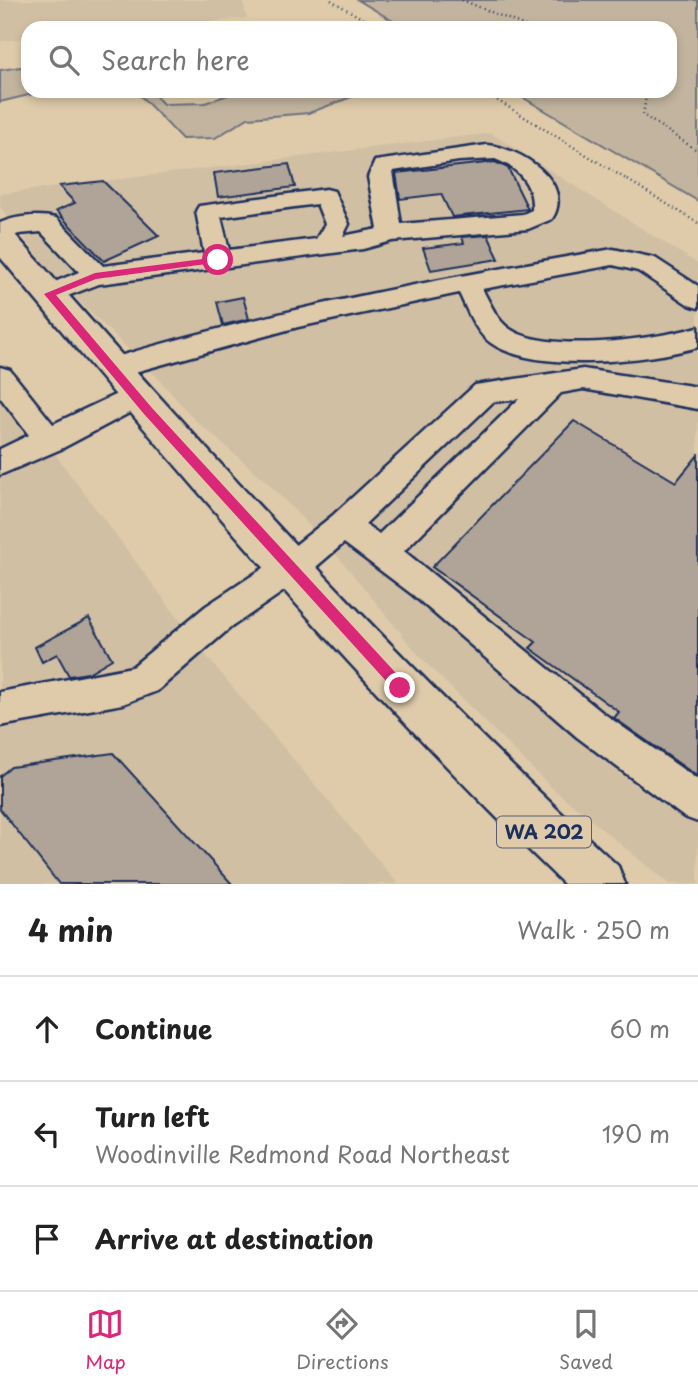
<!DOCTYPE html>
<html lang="en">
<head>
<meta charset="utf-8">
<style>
  body { margin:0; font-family:"Playpen Sans",sans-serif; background:#f6f6f6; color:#222 }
  .stop { position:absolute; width:21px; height:21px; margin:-16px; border:5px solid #db2777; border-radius:50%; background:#fff }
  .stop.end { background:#db2777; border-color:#fff; box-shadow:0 2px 7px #0008 }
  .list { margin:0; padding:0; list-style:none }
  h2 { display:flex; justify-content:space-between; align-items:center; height:91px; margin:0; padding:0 28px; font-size:30px }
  h2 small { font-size:23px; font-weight:400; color:#767676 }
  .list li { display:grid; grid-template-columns:46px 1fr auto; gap:21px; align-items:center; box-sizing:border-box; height:105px; padding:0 28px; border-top:2px solid #e0e0e0 }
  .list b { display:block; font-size:26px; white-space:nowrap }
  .list p { margin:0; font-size:23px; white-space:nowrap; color:#767676 }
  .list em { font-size:23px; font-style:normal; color:#767676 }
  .icon { flex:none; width:38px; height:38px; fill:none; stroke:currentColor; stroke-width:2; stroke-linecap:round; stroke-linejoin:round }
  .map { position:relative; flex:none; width:698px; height:884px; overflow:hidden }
  .search { position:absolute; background:#fff; box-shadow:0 4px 10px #0003; left:21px; right:21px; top:21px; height:77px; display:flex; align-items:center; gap:18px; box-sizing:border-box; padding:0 24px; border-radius:21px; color:#767676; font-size:26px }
  .sheet { height:406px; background:#fff }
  nav { display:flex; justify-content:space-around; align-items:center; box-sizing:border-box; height:98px; border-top:2px solid #e0e0e0; background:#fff; font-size:19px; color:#767676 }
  nav a { display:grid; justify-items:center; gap:4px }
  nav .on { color:#db2777 }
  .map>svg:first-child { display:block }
</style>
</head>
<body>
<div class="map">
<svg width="698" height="884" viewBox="0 0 698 884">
  <rect width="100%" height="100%" fill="#dfcbaa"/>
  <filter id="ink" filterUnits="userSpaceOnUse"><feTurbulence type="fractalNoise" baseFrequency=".0143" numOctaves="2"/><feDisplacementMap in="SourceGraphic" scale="14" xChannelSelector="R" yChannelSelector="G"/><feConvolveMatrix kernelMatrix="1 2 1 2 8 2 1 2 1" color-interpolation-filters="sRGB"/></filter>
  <g filter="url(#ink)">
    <!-- built -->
    <g fill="#d1bfa4">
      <polygon points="0,0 242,0 247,18 142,28 28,28 28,39 0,41"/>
      <polygon points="491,133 698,264 698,884 669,884 552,788 422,659 331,548 268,483 194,419 156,376 56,279 0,207 0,194"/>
      <polygon points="0,381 209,659 398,884 0,884"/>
    </g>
    <!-- green -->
    <g fill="#c2b49f" stroke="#6e727e" stroke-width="2">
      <polygon points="358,0 698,0 698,201 512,91 670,91 670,28 405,28"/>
      <polygon points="28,66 28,91 45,91 0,102 0,70"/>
      <polygon points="136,91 151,91 163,104 205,103 239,91 367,91 309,113 248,118 215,138 182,139"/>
    </g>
    <!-- building -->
    <g fill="#afa497" stroke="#1b2f5e" stroke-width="2">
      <polygon points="495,162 508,168 528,209 452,217 441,194 400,199 396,173"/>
      <polygon points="289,164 295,187 218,197 214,173"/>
      <polygon points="103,181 159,236 104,261 56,211 75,203 59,186"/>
      <polygon points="488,235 499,259 431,270 423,248 464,243 462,237"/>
      <polygon points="243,297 249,319 223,325 217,302"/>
      <polygon points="574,421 676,482 698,455 698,777 614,718 619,712 530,648 536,642 432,567"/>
      <polygon points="89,618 112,659 88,673 69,676 57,654 42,662 35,647"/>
      <polygon points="113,753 232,884 59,884 0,809 0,776 11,767"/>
    </g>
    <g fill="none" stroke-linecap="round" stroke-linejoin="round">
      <defs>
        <g id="minor">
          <path d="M487 145C518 147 576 182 552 219L528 229 392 241 363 249 99 284 49 303 40 300 36 294 40 288 79 272 41 232 19 234 0 241V223C15 216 39 214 56 218L103 266 204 253 196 211 199 206 326 189 334 191 349 224 343 236 378 229 368 177 375 161ZM495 159C517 167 534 184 532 210L523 214 401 224 393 171 459 161ZM317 204 325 224 316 239 229 250 221 217Z"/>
          <path d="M613 249 655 258 698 286V308L689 305 638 271 613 265 482 289C490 302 496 320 510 329 546 354 657 339 698 327V347C648 361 535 374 491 343 475 332 467 309 459 293L298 327 113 378 103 375 99 368 103 361C271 310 441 278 613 249Z"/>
          <polygon points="0,367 10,370 53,424 136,385 146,388 150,396 146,404 61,449 0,475 0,449 29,435 0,397"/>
          <path d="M583 369 698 387V409L583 389 561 393 404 551 603 713 698 780V822L684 817 577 737 413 595 344 543 303 578 230 628 157 691 123 704 0 726V692L132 667 206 606 279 558 332 516 475 385ZM519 399 379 534 365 524 493 402Z"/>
        </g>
        <path id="major" d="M0 227 11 230C205 451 402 667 618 866L625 884H564C361 688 180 473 0 257Z"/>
      </defs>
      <!-- minor casing -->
      <use href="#minor" stroke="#1b2f5e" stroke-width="5"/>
      <!-- major casing -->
      <use href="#major" stroke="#1b2f5e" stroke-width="5"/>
      <!-- path -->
      <g stroke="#1b2f5e" stroke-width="2.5" stroke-dasharray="1 3.5" stroke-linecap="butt">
        <polyline points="331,0 378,28"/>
        <polyline points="462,0 530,28"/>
        <polyline points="482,91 698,223"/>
        <polyline points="647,91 643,115 698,151"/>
      </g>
      <!-- minor -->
      <use href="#minor" fill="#dfcbaa" fill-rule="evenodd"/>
      <!-- major -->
      <use href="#major" fill="#dfcbaa" fill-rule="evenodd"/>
    </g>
  </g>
  <!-- route -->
  <polygon fill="#db2777" points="218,257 221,262 96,279 56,295 152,408 405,683 405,692 396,692 144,414 44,294 95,273"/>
  <g text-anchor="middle" stroke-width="7" stroke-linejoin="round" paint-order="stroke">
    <!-- shield labels -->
    <rect fill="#dfcbaa" stroke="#565e75" stroke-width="2" x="497" y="816.5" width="94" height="31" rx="5"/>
    <g font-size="19" font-weight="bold" fill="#1b2f5e">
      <text x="544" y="839">WA 202</text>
    </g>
  </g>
</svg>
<div class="stop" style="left:218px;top:260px"></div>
<div class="stop end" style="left:400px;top:688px"></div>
<div class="search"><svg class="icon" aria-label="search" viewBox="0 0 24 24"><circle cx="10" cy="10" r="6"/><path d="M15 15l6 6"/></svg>Search here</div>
</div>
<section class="sheet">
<h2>4 min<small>Walk · 250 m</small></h2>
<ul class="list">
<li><svg class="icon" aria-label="ahead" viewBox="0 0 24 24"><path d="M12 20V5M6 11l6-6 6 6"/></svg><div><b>Continue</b></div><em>60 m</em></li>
<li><svg class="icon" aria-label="left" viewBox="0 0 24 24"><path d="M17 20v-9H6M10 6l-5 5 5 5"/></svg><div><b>Turn left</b><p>Woodinville Redmond Road Northeast</p></div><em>190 m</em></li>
<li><svg class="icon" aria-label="arrive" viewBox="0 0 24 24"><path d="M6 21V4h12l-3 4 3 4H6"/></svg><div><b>Arrive at destination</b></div></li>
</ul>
</section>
<nav>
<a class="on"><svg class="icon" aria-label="map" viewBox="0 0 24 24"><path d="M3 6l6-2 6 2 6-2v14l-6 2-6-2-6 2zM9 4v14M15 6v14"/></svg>Map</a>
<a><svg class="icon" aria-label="directions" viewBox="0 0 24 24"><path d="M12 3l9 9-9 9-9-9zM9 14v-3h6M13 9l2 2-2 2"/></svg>Directions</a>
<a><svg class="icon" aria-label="saved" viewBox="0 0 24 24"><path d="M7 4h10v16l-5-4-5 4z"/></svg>Saved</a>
</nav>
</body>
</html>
